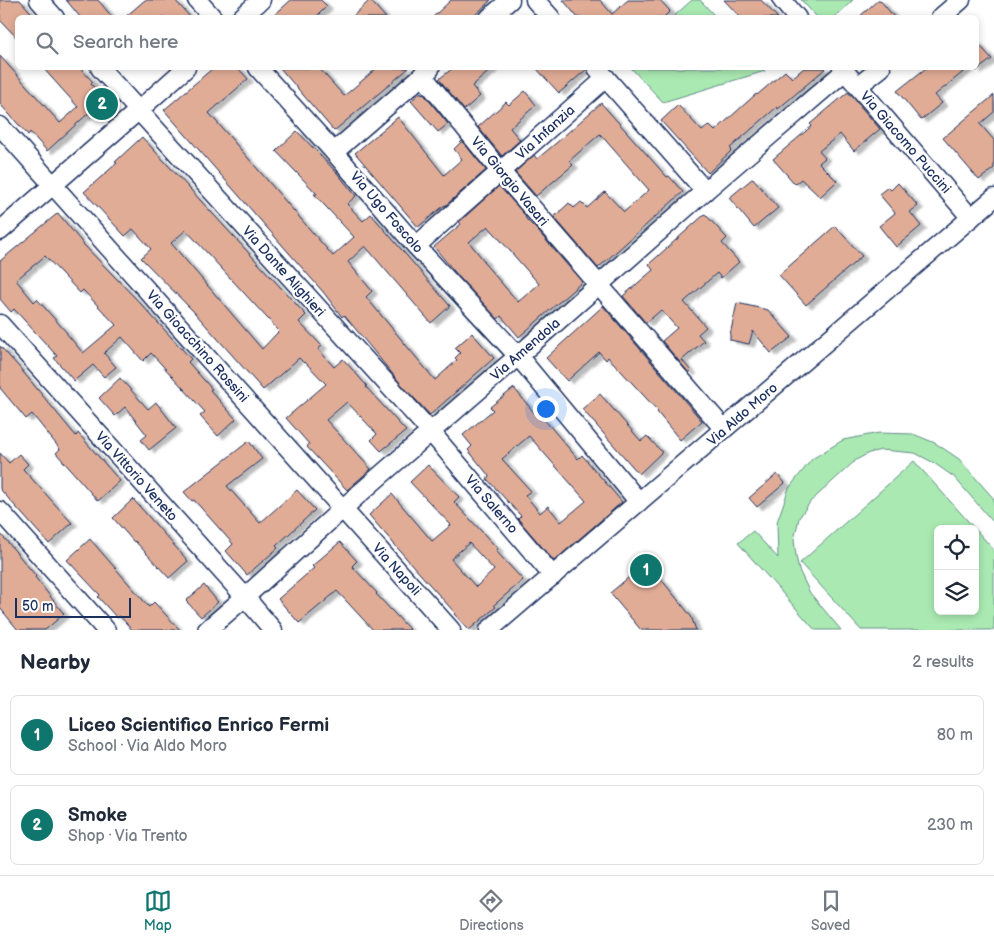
<!DOCTYPE html>
<html lang="en">
<head>
<meta charset="utf-8">
<style>
  body { margin:0; font-family:"Balsamiq Sans",sans-serif; background:#f6f6f7; color:#1f2937 }
  .controls { position:absolute; right:15px; bottom:15px; display:grid; overflow:hidden; border-radius:8px; box-shadow:0 2px 8px #0003 }
  .controls button { width:45px; height:45px; display:grid; place-items:center; padding:0; border:0; border-bottom:1px solid #e0e1e3; background:#fff; color:#1f2937; font:25px sans-serif }
  .scale { position:absolute; left:15px; bottom:12px; width:116px; box-sizing:border-box; padding-left:5px; border:2px solid #1b2f5e; border-top:0; font-size:14px; line-height:18px; white-space:nowrap; color:#1b2f5e; -webkit-text-stroke:4px #fff; paint-order:stroke }
  .you { position:absolute; left:545px; top:408px; width:18px; height:18px; margin:-12px; border:4px solid #fff; border-radius:50%; background:#1a73e8; box-shadow:0 0 0 8px #1a73e833 }
  .badge { display:grid; place-items:center; width:32px; height:32px; border-radius:50%; background:#0f766e; color:#fff; font-size:16px; font-weight:700 }
  .pin { position:absolute; translate:-50% -50%; border:2px solid #fff; box-shadow:0 1px 5px #0006 }
  .list { margin:0; padding:0; list-style:none }
  h2 { display:flex; justify-content:space-between; align-items:center; height:65px; margin:0; padding:0 20px; font-size:21px }
  h2 small { font-size:16px; font-weight:400; color:#747a83 }
  .list li { display:grid; grid-template-columns:32px 1fr auto; gap:15px; align-items:center; box-sizing:border-box; height:80px; margin:0 10px 10px; padding:0 10px; border:1px solid #e0e1e3; border-radius:8px }
  .list b { display:block; font-size:19px; white-space:nowrap }
  .list p { margin:0; font-size:16px; white-space:nowrap; color:#747a83 }
  .list em { font-size:16px; font-style:normal; color:#747a83 }
  .icon { flex:none; width:28px; height:28px; fill:none; stroke:currentColor; stroke-width:2; stroke-linecap:round; stroke-linejoin:round }
  .map { position:relative; flex:none; width:994px; height:630px; overflow:hidden }
  .search { position:absolute; background:#fff; box-shadow:0 2px 8px #0003; left:15px; right:15px; top:15px; height:55px; display:flex; align-items:center; gap:12px; box-sizing:border-box; padding:0 18px; border-radius:8px; color:#747a83; font-size:19px }
  .sheet { height:245px; background:#fff }
  nav { display:flex; justify-content:space-around; align-items:center; box-sizing:border-box; height:70px; border-top:1px solid #e0e1e3; background:#fff; font-size:14px; color:#747a83 }
  nav a { display:grid; justify-items:center; gap:2px }
  nav .on { color:#0f766e }
  .map>svg:first-child { display:block }
</style>
</head>
<body>
<div class="map">
<svg width="994" height="630" viewBox="0 0 994 630">
  <defs>
    <filter id="shadow"><feDropShadow dx="5.5" dy="3" stdDeviation="1" flood-color="#0004"/></filter>
  </defs>
  <rect width="100%" height="100%" fill="#fff"/>
  <filter id="ink" filterUnits="userSpaceOnUse"><feTurbulence type="fractalNoise" baseFrequency=".02" numOctaves="2"/><feDisplacementMap in="SourceGraphic" scale="10" xChannelSelector="R" yChannelSelector="G"/><feConvolveMatrix kernelMatrix="1 2 1 2 8 2 1 2 1" color-interpolation-filters="sRGB"/></filter>
  <g filter="url(#ink)">
    <!-- green -->
    <g fill="#aaeab2" stroke="#628c88" fill-rule="evenodd">
      <polygon points="692,0 700,0 716,17 673,17"/>
      <polygon points="801,0 853,0 834,18 817,17"/>
      <polygon points="631,68 762,68 765,71 663,102"/>
      <polygon points="879,433 913,434 935,443 959,459 994,499 994,523 954,477 934,463 915,453 881,450 869,453 856,460 810,502 799,518 794,540 796,556 799,570 810,593 841,630 815,630 738,543 753,531 778,558 777,522 789,488 812,459 843,440"/>
      <path d="M914 461 994 550V630H861L800 563ZM938 529H975V611H938Z"/>
    </g>
    <!-- building -->
    <g fill="#e1ac96" stroke="#1b2f5e" fill-rule="evenodd" filter="url(#shadow)">
      <polygon points="0,0 20,0 36,18 18,18 18,39 0,20"/>
      <polygon points="66,0 98,0 113,18 81,18"/>
      <polygon points="145,0 175,0 191,18 124,18"/>
      <polygon points="291,0 321,0 327,6 315,18 271,18"/>
      <polygon points="370,0 386,18 351,18"/>
      <polygon points="451,0 491,0 472,18 432,18"/>
      <polygon points="563,0 600,0 612,14 628,0 660,0 670,11 663,18 578,18"/>
      <polygon points="724,0 761,0 778,18 741,18"/>
      <polygon points="878,0 880,0 895,18 858,18"/>
      <polygon points="976,41 992,59 976,71"/>
      <polygon points="0,56 60,123 78,107 43,68 80,68 93,82 91,84 104,99 47,151 30,132 28,135 0,104"/>
      <polygon points="213,68 238,68 248,79 209,113 333,256 354,237 314,194 317,194 276,151 297,131 338,174 356,196 347,204 363,221 371,214 450,306 431,323 365,246 348,262 372,291 366,297 435,380 457,360 455,358 460,353 455,348 472,333 494,358 430,415 400,383 344,315 342,317 324,293 164,110"/>
      <polygon points="280,68 319,68 344,96 377,68 409,68 334,131"/>
      <polygon points="453,68 493,68 472,86 480,96 464,110 439,79"/>
      <polygon points="536,68 587,68 587,69 559,93"/>
      <polygon points="804,68 826,68 778,109 777,107 730,148 732,150 708,173 661,121 678,105 702,131 709,125 715,131 756,94 757,95 785,71 792,78"/>
      <polygon points="926,68 968,68 935,95 942,103 921,120 897,91"/>
      <polygon points="525,91 536,105 510,128 520,140 502,156 478,127 506,102 509,105"/>
      <polygon points="421,92 422,94 423,93 448,124 438,132 411,101"/>
      <polygon points="848,92 880,129 854,151 840,134 819,151 825,158 819,163 837,181 820,197 801,179 795,184 773,159 812,126 810,124"/>
      <polygon points="994,95 994,112 980,124 994,140 994,168 979,180 943,138"/>
      <polygon points="601,103 667,177 669,176 683,192 598,268 554,217 569,203 574,208 581,202 587,208 605,192 624,212 649,190 600,134 569,161 573,165 536,196 515,172 534,155 537,159 555,144"/>
      <polygon points="398,117 444,175 462,159 454,149 462,141 486,170 445,206 445,205 418,227 355,153"/>
      <path d="M142 137 306 315 299 322 322 346 318 349 334 367 343 359 367 386 366 387 406 431 381 451 371 440 377 434 347 402 326 420 371 469 347 490 307 447 309 444 286 418 326 384 305 362 304 363 299 358 263 390 194 312 141 258 151 249 133 229 125 236 84 192 117 163 115 162ZM186 230 279 331 262 349 171 243Z"/>
      <polygon points="753,178 778,208 754,228 729,198"/>
      <polygon points="898,183 918,206 910,212 921,226 896,247 879,226 895,213 879,194 888,187 891,190"/>
      <path d="M499 186 525 215 526 219 538 231 582 282 519 337 501 316 498 319 459 277 434 247 461 224 459 222ZM488 226 539 284 518 302 484 263 485 262 469 242Z"/>
      <path d="M58 213 84 245 141 304 191 359 188 362 212 389 210 390 236 419 218 436 200 416 205 412 151 353 143 361 122 337 104 353 116 367 104 377 93 365 74 381 54 358 57 356 14 309 11 312 0 299V261ZM45 256 80 293 83 290 116 325 83 353 67 334V333L37 299 34 302 16 280Z"/>
      <polygon points="705,214 727,238 722,243 739,262 721,278 717,273 684,302 706,327 698,334 704,341 682,360 691,371 689,373 662,341 677,328 661,310 646,323 623,296 653,270 649,264"/>
      <polygon points="835,226 862,256 806,305 779,275"/>
      <polygon points="737,303 768,310 792,337 771,353 753,331 749,344 730,340 730,335"/>
      <polygon points="603,306 702,421 680,440 657,412 658,411 608,357 606,360 599,352 567,381 546,358"/>
      <polygon points="0,346 19,367 76,436 78,433 120,481 98,501 56,453 60,449 32,414 26,419 0,388"/>
      <polygon points="120,378 148,409 156,402 176,428 149,450 141,440 147,435 125,407 115,416 99,398"/>
      <path d="M514 388 540 420 543 418 578 459 582 455 622 502 554 561 518 519 521 516 487 479 489 476 468 450 472 446 463 435 493 410 490 407ZM529 436 586 501 561 522 548 506 540 513 525 495 531 491 502 459Z"/>
      <polygon points="600,394 641,441 647,436 662,452 639,474 582,409"/>
      <polygon points="249,441 262,459 227,486 260,523 297,490 315,510 276,546 278,548 247,575 226,551 233,544 194,500 192,501 184,492"/>
      <polygon points="0,453 9,463 19,454 28,464 23,469 72,523 49,544 0,489"/>
      <path d="M428 465 459 497 454 502 498 549 496 551 523 580 494 605 496 607 469 630 454 614 455 613 413 566 369 515 392 494 432 541 451 525 410 482ZM469 543 494 570 476 587 451 559Z"/>
      <polygon points="777,474 785,483 757,507 749,498"/>
      <polygon points="133,499 188,561 169,578 135,541 134,542 113,518"/>
      <polygon points="0,533 36,576 35,577 64,614 45,630 18,630 0,608"/>
      <polygon points="90,539 149,607 154,602 180,630 132,630 120,616 117,618 98,597 100,595 67,560"/>
      <polygon points="340,542 357,561 352,566 377,593 376,594 410,630 373,630 337,591 299,623 278,599 314,568 312,566"/>
      <polygon points="647,562 691,616 696,630 641,630 610,593"/>
      <polygon points="204,585 218,602 201,617 186,601"/>
    </g>
    <g fill="none" stroke-linecap="round" stroke-linejoin="round">
      <defs>
        <g id="street">
          <polyline points="39,0 55,18"/>
          <polyline points="197,0 213,18"/>
          <polyline points="535,0 551,18"/>
          <polyline points="782,0 797,18"/>
          <polyline points="241,18 261,0"/>
          <polyline points="489,18 510,0"/>
          <polyline points="940,18 961,0"/>
          <polyline points="100,68 430,431 553,576"/>
          <polyline points="258,68 334,152 416,246 518,356 639,502"/>
          <polyline points="597,68 705,191"/>
          <polyline points="842,68 971,218"/>
          <polyline points="422,75 501,172 724,429"/>
          <polyline points="858,86 881,68"/>
          <polyline points="0,126 451,630"/>
          <polyline points="334,152 430,69"/>
          <polyline points="0,231 139,110 186,68"/>
          <polyline points="416,246 606,78"/>
          <polyline points="0,324 245,597 273,630"/>
          <polyline points="0,511 106,630"/>
          <polyline points="207,630 245,597 359,494 518,356 705,191 845,71"/>
          <polyline points="489,630 994,198"/>
        </g>
      </defs>
      <!-- street casing -->
      <use href="#street" stroke="#1b2f5e" stroke-width="21"/>
      <!-- street -->
      <use href="#street" stroke="#fff" stroke-width="18"/>
    </g>
  </g>
  <g text-anchor="middle" stroke-width="4.5" stroke-linejoin="round" paint-order="stroke">
    <!-- street labels -->
    <g font-size="14" fill="#1b2f5e" stroke="#fff">
      <text transform="translate(545 132) rotate(-42)" y="5">Via Infanzia</text>
      <text transform="translate(906 142) rotate(49)" y="5">Via Giacomo Puccini</text>
      <text transform="translate(510 181) rotate(50)" y="5">Via Giorgio Vasari</text>
      <text transform="translate(387 212) rotate(49)" y="5">Via Ugo Foscolo</text>
      <text transform="translate(284 271) rotate(48)" y="5">Via Dante Alighieri</text>
      <text transform="translate(198 346) rotate(48)" y="5">Via Gioacchino Rossini</text>
      <text transform="translate(525 349) rotate(-41)" y="5">Via Amendola</text>
      <text transform="translate(742 414) rotate(-41)" y="5">Via Aldo Moro</text>
      <text transform="translate(137 476) rotate(48)" y="5">Via Vittorio Veneto</text>
      <text transform="translate(492 504) rotate(49)" y="5">Via Salerno</text>
      <text transform="translate(397 569) rotate(48)" y="5">Via Napoli</text>
    </g>
  </g>
</svg>
<div class="controls">
<button><svg class="icon" aria-label="locate" viewBox="0 0 24 24"><circle cx="12" cy="12" r="6"/><path d="M12 2v4M12 18v4M2 12h4M18 12h4"/></svg></button>
<button><svg class="icon" aria-label="layers" viewBox="0 0 24 24"><path d="M12 4l9 5-9 5-9-5zM3 14l9 5 9-5"/></svg></button>
</div>
<div class="scale">50 m</div>
<div class="you"></div>
<div class="pin badge" style="left:646px;top:570px">1</div>
<div class="pin badge" style="left:102px;top:104px">2</div>
<div class="search"><svg class="icon" aria-label="search" viewBox="0 0 24 24"><circle cx="10" cy="10" r="6"/><path d="M15 15l6 6"/></svg>Search here</div>
</div>
<section class="sheet">
<h2>Nearby<small>2 results</small></h2>
<ul class="list">
<li><span class="badge">1</span><div><b>Liceo Scientifico Enrico Fermi</b><p>School · Via Aldo Moro</p></div><em>80 m</em></li>
<li><span class="badge">2</span><div><b>Smoke</b><p>Shop · Via Trento</p></div><em>230 m</em></li>
</ul>
</section>
<nav>
<a class="on"><svg class="icon" aria-label="map" viewBox="0 0 24 24"><path d="M3 6l6-2 6 2 6-2v14l-6 2-6-2-6 2zM9 4v14M15 6v14"/></svg>Map</a>
<a><svg class="icon" aria-label="directions" viewBox="0 0 24 24"><path d="M12 3l9 9-9 9-9-9zM9 14v-3h6M13 9l2 2-2 2"/></svg>Directions</a>
<a><svg class="icon" aria-label="saved" viewBox="0 0 24 24"><path d="M7 4h10v16l-5-4-5 4z"/></svg>Saved</a>
</nav>
</body>
</html>
